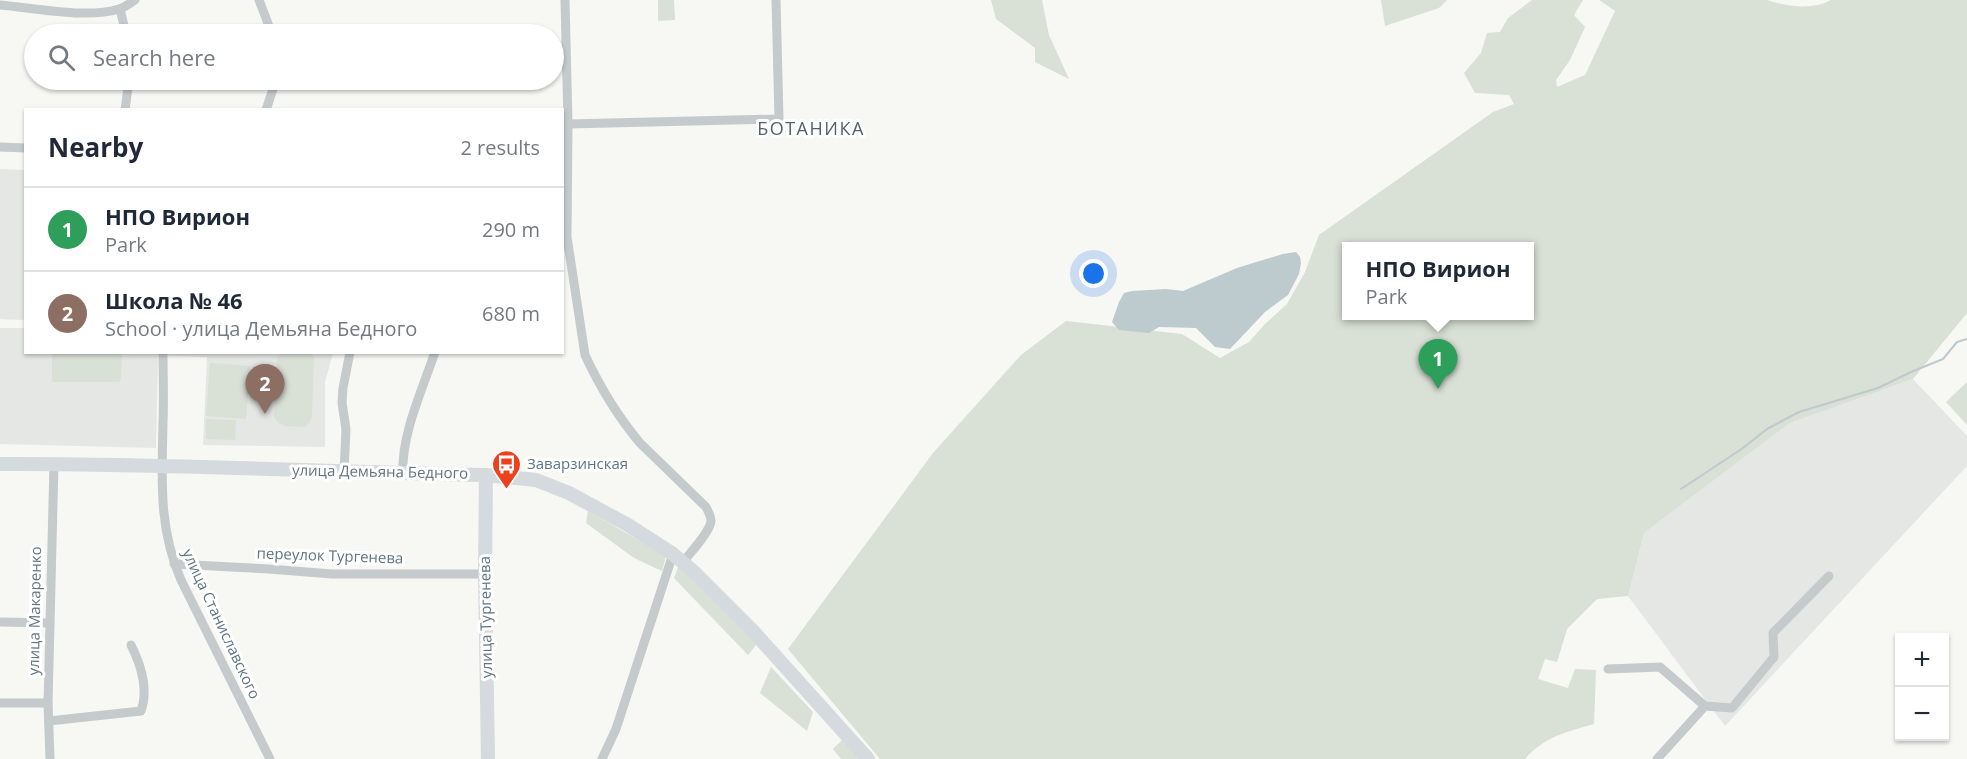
<!DOCTYPE html>
<html lang="en">
<head>
<meta charset="utf-8">
<style>
  body { margin:0; font-family:"Open Sans",sans-serif; background:#f2f2f3; color:#1f2937 }
  .controls { position:absolute; right:18px; bottom:18px; display:grid; overflow:hidden; border-radius:0px; box-shadow:0 2px 4px #0004 }
  .controls button { width:54px; height:54px; display:grid; place-items:center; padding:0; border:0; border-bottom:2px solid #e0e1e3; background:#fff; color:#1f2937; font:30px sans-serif }
  .you { position:absolute; left:1094px; top:274px; width:21px; height:21px; margin:-15px; border:4px solid #fff; border-radius:50%; background:#1a73e8; box-shadow:0 0 0 9px #1a73e833 }
  .badge { display:grid; place-items:center; width:39px; height:39px; border-radius:50%; background:#7c3aed; color:#fff; font-size:20px; font-weight:700 }
  .pin { position:absolute; translate:-50% -50px; filter:drop-shadow(0 2px 3px #0008) }
  .pin::after { content:''; position:absolute; top:32px; width:21px; height:18px; background:inherit; clip-path:polygon(0 0,100% 0,50% 100%) }
  .popup { position:absolute; left:1342px; top:242px; width:192px; height:78px; box-sizing:border-box; display:grid; place-content:center; border-radius:0px; background:#fff; filter:drop-shadow(0 2px 4px #0005); font-size:20px; white-space:nowrap; color:#747a83 }
  .popup b { font-size:22px; color:#1f2937 }
  .popup::after { content:''; position:absolute; left:50%; top:100%; margin-left:-12px; border:12px solid transparent; border-top-color:#fff }
  .list { margin:0; padding:0; list-style:none }
  h2 { display:flex; justify-content:space-between; align-items:center; height:78px; margin:0; padding:0 24px; font-size:26px }
  h2 small { font-size:20px; font-weight:400; color:#747a83 }
  .list li { display:grid; grid-template-columns:39px 1fr auto; gap:18px; align-items:center; box-sizing:border-box; height:84px; padding:0 24px; border-top:2px solid #e0e1e3 }
  .list b { display:block; font-size:22px; white-space:nowrap }
  .list p { margin:0; font-size:20px; white-space:nowrap; color:#747a83 }
  .list em { font-size:20px; font-style:normal; color:#747a83 }
  .icon { flex:none; width:33px; height:33px; fill:none; stroke:currentColor; stroke-width:2; stroke-linecap:round; stroke-linejoin:round }
  .map { position:relative; flex:none; width:1967px; height:759px; overflow:hidden }
  .search { position:absolute; background:#fff; box-shadow:0 2px 4px #0004; left:24px; top:24px; width:540px; height:66px; display:flex; align-items:center; gap:15px; box-sizing:border-box; padding:0 21px; border-radius:33px; color:#747a83; font-size:22px }
  .panel { position:absolute; background:#fff; box-shadow:0 2px 4px #0004; left:24px; top:108px; width:540px; height:246px; border-radius:0px }
  .map>svg:first-child { display:block }
</style>
</head>
<body>
<div class="map">
<svg width="1967" height="759" viewBox="0 0 1967 759">
  <rect width="100%" height="100%" fill="#f7f7f4"/>
  <!-- built -->
  <g fill="#e5e7e5">
    <polygon points="0,169 25,170 25,320 0,319"/>
    <polygon points="0,328 25,328 26,352 333,353 325,382 325,447 203,445 207,357 158,355 156,448 0,444"/>
    <polygon points="1913,379 1967,436 1967,466 1725,726 1628,596 1644,533 1790,423"/>
  </g>
  <!-- green -->
  <g fill="#d9e0d5" fill-rule="evenodd">
    <polygon points="658,0 674,0 675,20 658,21"/>
    <polygon points="991,0 1042,0 1049,35 1069,79 1035,62 1035,48 996,19"/>
    <polygon points="1381,0 1447,0 1439,8 1385,26"/>
    <path d="M1532 0H1583L1574 15 1585 27 1570 60 1556 80 1557 87 1585 75 1615 11 1599 0H1767C1787 7 1813 10 1831 0H1967V313L1913 379 1790 423 1644 533 1628 596 1597 599 1567 629 1557 662 1545 659 1538 679 1568 688 1575 669 1596 670 1594 724C1566 732 1544 737 1525 759H880L788 649 933 453 1021 355 1066 321 1182 334 1220 358 1249 342 1265 324 1287 304 1305 272 1319 235 1493 112 1514 104 1509 95 1475 93 1464 73 1481 53 1487 33 1500 32 1508 18ZM1346 246H1530V316H1346Z"/>
    <polygon points="52,353 122,353 121,377 119,382 52,382"/>
    <path d="M281 353H311L314 358 312 415 310 422 305 427C293 426 279 429 274 416L277 358Z"/>
    <polygon points="210,363 250,366 246,419 206,416"/>
    <polygon points="1967,382 1967,425 1946,402"/>
    <polygon points="206,419 236,420 235,440 206,439"/>
    <polygon points="588,511 666,556 662,571 634,558 586,523"/>
    <polygon points="679,565 740,623 756,645 748,655 674,578"/>
    <polygon points="771,667 813,712 807,731 760,693"/>
    <polygon points="844,738 862,759 841,759 833,749"/>
  </g>
  <!-- water -->
  <polygon fill="#bdcace" points="1296,252 1300,257 1301,263 1299,274 1288,295 1265,312 1230,349 1215,347 1196,328 1159,327 1149,333 1119,330 1112,322 1119,302 1124,293 1132,291 1166,289 1183,291 1237,268 1283,254"/>
  <g fill="none" stroke-linecap="round" stroke-linejoin="round">
    <!-- stream -->
    <polyline stroke="#bdcace" stroke-width="2" points="1681,489 1743,448 1767,429 1799,412 1878,388 1911,372 1943,359 1957,342 1967,339"/>
    <!-- street -->
    <g stroke="#c5cacc" stroke-width="9">
      <polyline points="259,0 272,34"/>
      <path d="M565 0 568 124 567 237 585 355C599 385 619 418 640 443L706 507C708 511 711 516 711 521 710 532 690 553 683 562"/>
      <path d="M0 5C34 8 86 19 119 9 124 8 130 3 135 0"/>
      <polyline points="120,9 126,34"/>
      <polyline points="125,110 129,80"/>
      <polyline points="266,110 276,80"/>
      <polyline points="568,124 779,119 776,0"/>
      <polyline points="0,147 26,148"/>
      <path d="M163 352C163 375 164 399 163 422 162 478 158 527 181 580L270 759"/>
      <polyline points="344,472 346,429 342,403 343,388 350,352"/>
      <path d="M403 473C401 435 423 388 435 352"/>
      <polyline points="174,564 269,569 332,574 485,574"/>
      <polyline points="0,622 50,623"/>
      <polyline points="1608,669 1660,667 1705,706 1732,708 1774,657 1773,633 1829,576"/>
      <polyline points="0,703 48,703"/>
      <path d="M49 721 141 711C149 689 141 665 131 645"/>
      <polyline points="50,759 48,703 54,464"/>
      <polyline points="602,759 616,729 673,554"/>
      <polyline points="1657,759 1705,706"/>
    </g>
    <!-- secondary -->
    <g stroke="#d5dade" stroke-width="14">
      <path d="M0 464C162 463 324 472 486 475L536 480 569 493 628 525 673 554 694 572 753 631 868 759"/>
      <polyline points="486,475 485,574 488,759"/>
    </g>
  </g>
  <!-- icons -->
  <defs>
    <symbol id="bus-pin" viewBox="-11 -11 22 30"><path d="M0 17L-7.5 6A9.5 9.5 0 1 1 7.5 6Z" fill="#ed411e" stroke="#fff"/><path d="M-5-6H5V4H4V6H2V4H-2V6H-4V4H-5ZM-3.5-4V0h7V-4ZM-3.5 1.2v1.5H-2V1.2ZM2 1.2v1.5H3.5V1.2Z" fill="#fff"/></symbol>
  </defs>
  <g fill-rule="evenodd">
    <use href="#bus-pin" x="490" y="448" width="33" height="45"/>
  </g>
  <g text-anchor="middle" stroke-width="6" stroke-linejoin="round" paint-order="stroke">
    <!-- poi labels -->
    <g font-size="15" fill="#607581" stroke="#fff" text-anchor="start">
      <text x="527" y="469">Заварзинская</text>
    </g>
    <!-- street labels -->
    <g font-size="15" fill="#607581" stroke="#fff">
      <text transform="translate(380 472) rotate(1)" y="5">улица Демьяна Бедного</text>
      <text transform="translate(330 556) rotate(2)" y="5">переулок Тургенева</text>
      <text transform="translate(35 611) rotate(-89)" y="5">улица Макаренко</text>
      <text transform="translate(486 617) rotate(-91)" y="5">улица Тургенева</text>
      <text transform="translate(221 624) rotate(65)" y="5">улица Станиславского</text>
    </g>
    <!-- quarter labels -->
    <g font-size="18" letter-spacing="1.5" fill="#53626c" stroke="#fff">
      <text x="811" y="135">БОТАНИКА</text>
    </g>
  </g>
</svg>
<div class="controls">
<button>+</button>
<button>−</button>
</div>
<div class="you"></div>
<div class="pin badge" style="left:1438px;top:389px;background:#2e9e5b">1</div>
<div class="popup"><b>НПО Вирион</b>Park</div>
<div class="pin badge" style="left:265px;top:414px;background:#8d6e63">2</div>
<div class="search"><svg class="icon" aria-label="search" viewBox="0 0 24 24"><circle cx="10" cy="10" r="6"/><path d="M15 15l6 6"/></svg>Search here</div>
<section class="panel">
<h2>Nearby<small>2 results</small></h2>
<ul class="list">
<li><span class="badge" style="background:#2e9e5b">1</span><div><b>НПО Вирион</b><p>Park</p></div><em>290 m</em></li>
<li><span class="badge" style="background:#8d6e63">2</span><div><b>Школа № 46</b><p>School · улица Демьяна Бедного</p></div><em>680 m</em></li>
</ul>
</section>
</div>
</body>
</html>
